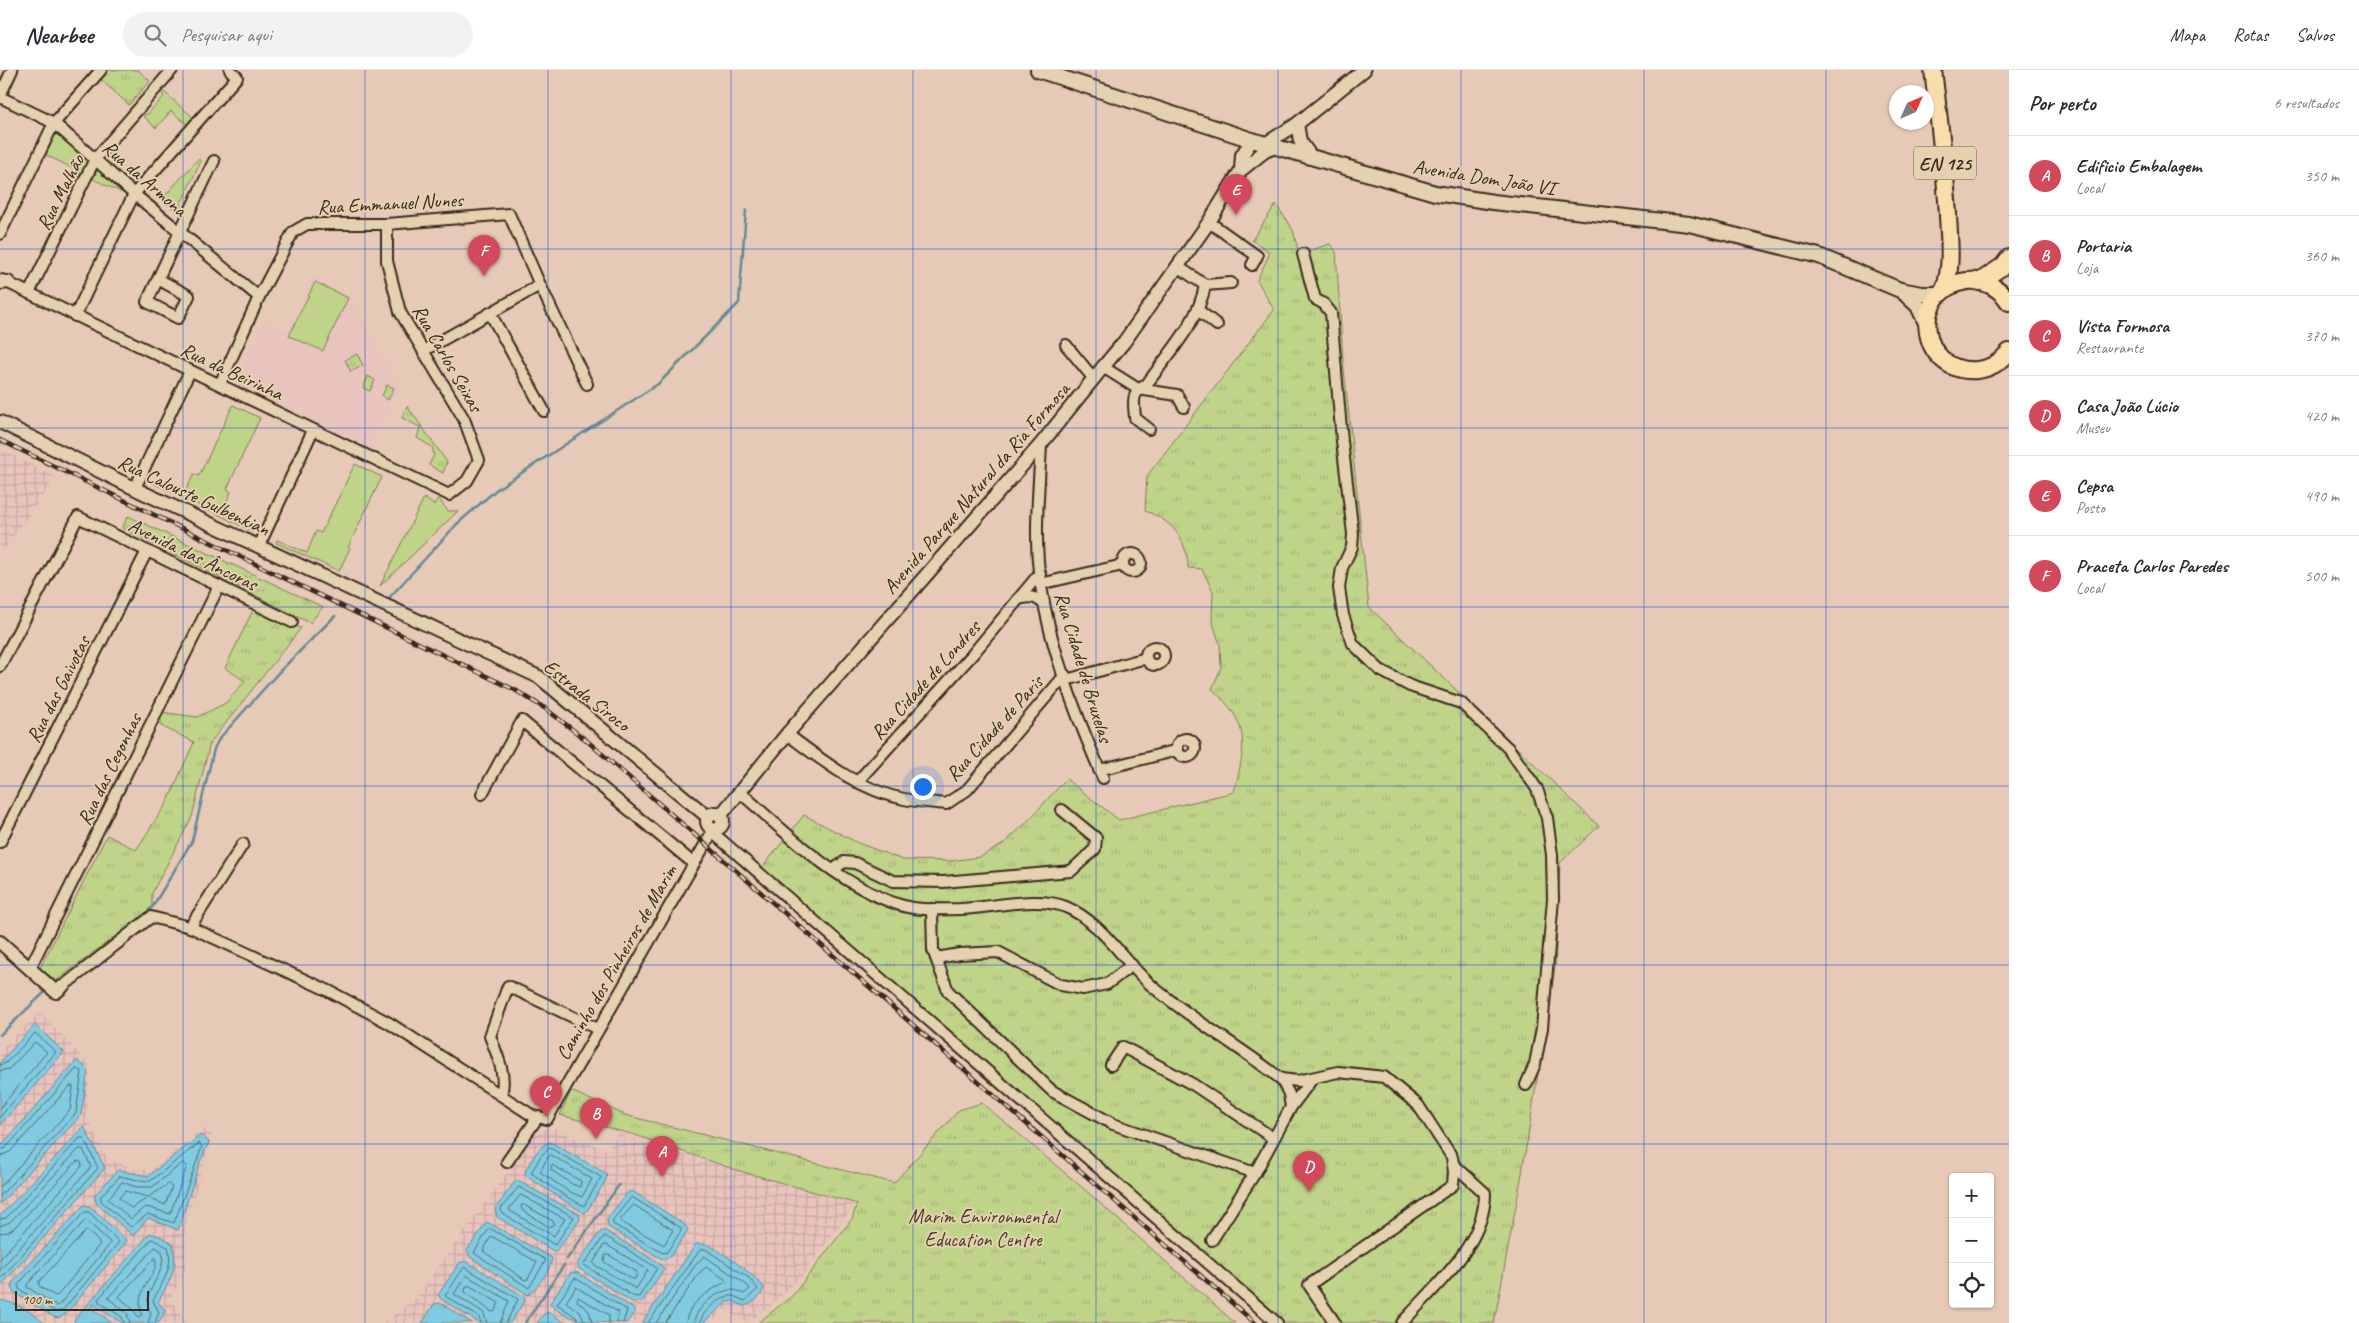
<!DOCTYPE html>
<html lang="pt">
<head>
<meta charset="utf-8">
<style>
  body { margin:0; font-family:Caveat,sans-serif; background:#f2f2f3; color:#2b2b33 }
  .controls { position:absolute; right:15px; bottom:15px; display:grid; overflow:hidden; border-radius:5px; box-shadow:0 1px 4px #0004 }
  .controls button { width:45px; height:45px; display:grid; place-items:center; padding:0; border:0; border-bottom:1px solid #e1e1e2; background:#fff; color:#2b2b33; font:25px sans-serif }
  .compass { position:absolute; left:1889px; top:15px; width:45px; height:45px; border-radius:50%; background:#fff; box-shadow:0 1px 4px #0004; rotate:45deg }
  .scale { position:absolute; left:15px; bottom:12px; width:134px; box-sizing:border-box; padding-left:5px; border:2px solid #3b2a1e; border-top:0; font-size:14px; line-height:18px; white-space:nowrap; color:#3b2a1e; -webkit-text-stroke:4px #e3d1af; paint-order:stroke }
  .you { position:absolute; left:922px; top:716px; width:18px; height:18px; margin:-12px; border:4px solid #fff; border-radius:50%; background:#1a73e8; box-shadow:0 0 0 8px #1a73e833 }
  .badge { display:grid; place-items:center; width:32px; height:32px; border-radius:50%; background:#d1495b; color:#fff; font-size:16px; font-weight:700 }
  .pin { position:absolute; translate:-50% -41px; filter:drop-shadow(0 1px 2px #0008) }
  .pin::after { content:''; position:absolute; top:26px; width:18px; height:15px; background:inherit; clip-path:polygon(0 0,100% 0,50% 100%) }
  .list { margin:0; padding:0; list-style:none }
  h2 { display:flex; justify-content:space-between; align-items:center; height:65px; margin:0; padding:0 20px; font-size:21px }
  h2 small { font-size:16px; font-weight:400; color:#7c7c81 }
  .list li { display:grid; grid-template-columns:32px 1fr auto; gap:15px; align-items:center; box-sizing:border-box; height:80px; padding:0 20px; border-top:1px solid #e1e1e2 }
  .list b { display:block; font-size:19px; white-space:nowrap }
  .list p { margin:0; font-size:16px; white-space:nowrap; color:#7c7c81 }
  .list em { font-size:16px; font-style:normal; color:#7c7c81 }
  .icon { flex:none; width:28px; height:28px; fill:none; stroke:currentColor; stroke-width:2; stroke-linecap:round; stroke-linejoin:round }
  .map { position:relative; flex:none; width:2009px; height:1253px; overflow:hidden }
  header { display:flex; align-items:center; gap:30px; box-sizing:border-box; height:70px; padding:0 25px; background:#fff; border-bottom:1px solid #e1e1e2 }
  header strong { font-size:24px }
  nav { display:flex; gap:28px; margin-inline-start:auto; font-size:18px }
  .search { width:350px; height:45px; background:#f2f2f3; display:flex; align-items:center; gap:12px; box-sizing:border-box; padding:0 18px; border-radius:28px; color:#7c7c81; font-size:19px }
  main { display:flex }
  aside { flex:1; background:#fff }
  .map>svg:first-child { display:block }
</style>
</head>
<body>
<header>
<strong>Nearbee</strong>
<div class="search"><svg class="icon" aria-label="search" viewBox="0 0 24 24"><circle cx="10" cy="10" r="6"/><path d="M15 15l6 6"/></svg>Pesquisar aqui</div>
<nav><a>Mapa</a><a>Rotas</a><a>Salvos</a></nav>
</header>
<main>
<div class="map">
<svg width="2009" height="1253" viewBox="0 0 2009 1253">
  <defs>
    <pattern id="industrial-grid" width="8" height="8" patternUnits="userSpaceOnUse" patternTransform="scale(1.25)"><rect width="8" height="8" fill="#e9c3bd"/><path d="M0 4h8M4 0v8" fill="none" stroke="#c9a8a2"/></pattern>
    <pattern id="park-tufts" width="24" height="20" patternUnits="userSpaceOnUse" patternTransform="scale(1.25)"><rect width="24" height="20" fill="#bfd389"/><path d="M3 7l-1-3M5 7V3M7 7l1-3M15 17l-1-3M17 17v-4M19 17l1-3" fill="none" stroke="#a5b576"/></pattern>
  </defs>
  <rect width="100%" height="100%" fill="#e7c9b7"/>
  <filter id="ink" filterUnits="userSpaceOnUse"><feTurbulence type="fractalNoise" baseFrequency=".02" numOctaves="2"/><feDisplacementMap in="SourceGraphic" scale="10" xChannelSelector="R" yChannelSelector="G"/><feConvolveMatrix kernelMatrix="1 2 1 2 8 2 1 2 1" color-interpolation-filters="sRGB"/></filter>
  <g filter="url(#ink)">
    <!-- built -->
    <polygon fill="#e9c3bd" points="313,207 351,226 398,317 369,377 234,313 265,251 288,263"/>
    <!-- industrial -->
    <g fill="url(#industrial-grid)">
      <polygon points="0,379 56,407 0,485"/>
      <polygon points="40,942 91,997 86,1045 107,1089 134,1099 151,1100 199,1061 206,1059 212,1066 185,1156 185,1199 171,1228 186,1253 0,1253 0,980"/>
      <polygon points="556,1058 572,1067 609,1081 618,1063 677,1084 693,1086 731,1099 854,1135 802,1206 771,1235 747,1253 724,1239 711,1253 383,1253 415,1229 532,1068 540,1060"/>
    </g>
    <!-- green -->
    <g fill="#bfd389" stroke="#7d7e54">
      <polygon points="60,62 88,90 82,103 46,85 55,63"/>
      <polygon points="198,89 201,91 177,142 162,129"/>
      <polygon points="98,99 100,99 129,126 93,109"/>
      <polygon points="315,212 348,228 323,281 289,266"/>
      <polygon points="233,335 260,348 227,419 231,422 222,442 251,456 250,460 153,413 155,411 184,424 194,404 199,406"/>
      <polygon points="355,394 382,407 348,477 350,478 339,501 276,473 277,470 307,483 316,461 321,463"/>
      <polygon points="424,428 434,435 438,428 448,441 458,441 380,516"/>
    </g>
    <!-- park -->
    <g fill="url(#park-tufts)" stroke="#7d7e54">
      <polygon points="109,0 138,0 150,11 129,35 100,9"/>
      <polygon points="164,22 195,49 189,56 171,41 156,58 143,46 145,43 147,45 164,26 162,24"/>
      <path d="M1276 134 1293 160 1299 184 1330 174 1336 181 1343 289 1369 537 1599 756 1560 793 1555 898 1521 1109 1494 1253H1272L762 798 804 745 858 773 903 790 950 791 980 787 1002 775 1025 754 1066 709 1119 750 1234 722C1246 675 1251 654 1212 619L1221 598 1220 575 1212 550 1213 521 1202 499 1188 498C1187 469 1172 450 1145 441L1147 406 1274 240 1257 210 1269 185 1267 180 1252 170Z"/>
      <polygon points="357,284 363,295 351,302 345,290"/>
      <polygon points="368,306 375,310 370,321 363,318"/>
      <polygon points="387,315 394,318 388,330 382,326"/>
      <polygon points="407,336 447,392 443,403 429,395 434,385 432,377 417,368 420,357 402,348"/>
      <polygon points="128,446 323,537 310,553 122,458"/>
      <polygon points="253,540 301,558 210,673 192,747 152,823 152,836 142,846 56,911 40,898 107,765 136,780 168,731 194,672 161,656 161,642 197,647 226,633 245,611 225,598"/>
      <polygon points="571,1021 625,1045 894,1113 959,1040 982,1033 1084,1119 1235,1253 758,1253 793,1225 852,1149 857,1134 736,1100 635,1065 560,1045"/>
    </g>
    <!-- water -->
    <g fill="#80cbe1" stroke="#648b93">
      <polygon points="35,955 64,982 0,1055 0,992"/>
      <polygon points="77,990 88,1000 81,1045 0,1134 0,1077"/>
      <polygon points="84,1057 105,1098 0,1217 0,1146"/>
      <polygon points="201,1065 209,1072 200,1092 178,1160 148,1148 133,1166 97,1134 94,1126 118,1100 148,1106"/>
      <path d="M550 1072 607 1104 606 1110 587 1141 584 1143 526 1106 525 1102C531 1091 538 1076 550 1072Z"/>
      <polygon points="516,1110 579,1144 580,1150 555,1182 497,1147 495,1139"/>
      <polygon points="632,1121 684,1154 688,1160 671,1186 664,1190 608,1157 607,1149 628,1122"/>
      <polygon points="84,1135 91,1137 127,1171 66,1244 59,1248 54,1247 13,1222 12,1213"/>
      <path d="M487 1152 552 1188C551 1200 538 1217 528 1225L470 1187 467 1180Z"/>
      <polygon points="601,1161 606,1161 660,1194 664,1199 642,1232 632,1232 578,1198 578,1192"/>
      <path d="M150 1163 162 1167 173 1174C178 1200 170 1210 158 1232L165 1241 159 1253H122L93 1234 91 1238 112 1253H74L75 1249Z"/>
      <path d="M696 1174C700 1174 704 1174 708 1175 720 1180 758 1207 764 1218 761 1227 753 1234 744 1236L733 1231 727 1232 703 1253H642Z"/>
      <polygon points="460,1192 467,1192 525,1227 525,1231 510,1253 479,1253 441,1229 438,1225"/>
      <path d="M571 1202 578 1203 633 1238 635 1241 627 1253C602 1253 565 1253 550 1233Z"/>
      <path d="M0 1230C19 1234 29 1240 44 1253H0Z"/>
      <polygon points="440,1233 472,1253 422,1253 434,1234"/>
      <polygon points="549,1242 565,1253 537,1253 544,1244"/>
    </g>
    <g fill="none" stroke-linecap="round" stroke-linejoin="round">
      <!-- shore -->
      <g stroke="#576a6c" stroke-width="1">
        <polyline points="0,995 6,993 35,963 56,982 0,1047"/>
        <polyline points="0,1001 9,999 35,972 47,982 0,1038"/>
        <polygon points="200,1073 202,1077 174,1153 148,1144 131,1157 101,1131 101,1126 120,1106 137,1110 150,1111"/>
        <polygon points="550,1078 601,1107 584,1136 565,1126 531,1103 541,1086"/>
        <polyline points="0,1080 6,1078 76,999 82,1001 76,1043 0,1126"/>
        <polygon points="551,1085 592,1109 582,1127 568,1121 540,1102 546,1090"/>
        <polyline points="0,1086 10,1082 70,1016 73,1016 70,1040 0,1117"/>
        <polygon points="183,1093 187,1096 170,1144 147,1137 142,1139 131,1149 108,1129 122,1112 136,1117 152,1117"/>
        <polygon points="552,1095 581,1111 580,1117 572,1114 551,1100"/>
        <polygon points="169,1114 172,1117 165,1135 148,1128 131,1138 119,1128 125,1121 148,1127"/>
        <polygon points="519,1117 574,1147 555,1175 502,1143 501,1139"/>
        <polygon points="521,1125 565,1149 554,1166 510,1141 510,1138"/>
        <polygon points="632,1127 681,1158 681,1161 667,1182 663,1183 613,1154 613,1150"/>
        <polygon points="524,1135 553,1151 554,1154 549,1157 522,1140 521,1136"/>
        <polygon points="634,1135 673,1160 664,1175 621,1152 621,1149"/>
        <polygon points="85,1142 89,1142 119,1172 63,1240 56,1242 19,1219 18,1215"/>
        <polyline points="0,1149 6,1148 80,1068 84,1068 98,1098 0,1210"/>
        <polygon points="86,1150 111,1173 59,1235 57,1236 27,1217 27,1215"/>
        <polyline points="0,1156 10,1152 79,1079 83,1079 91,1097 0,1200"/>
        <polygon points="491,1159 546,1190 529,1218 474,1183 488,1160"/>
        <polygon points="86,1161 89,1161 100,1174 58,1225 55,1226 39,1216 39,1212"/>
        <polyline points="0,1163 8,1162 15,1157 77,1091 81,1092 82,1096 0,1189"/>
        <polygon points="605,1166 657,1198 639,1227 633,1226 584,1195"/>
        <polygon points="493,1167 537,1192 528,1209 525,1210 483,1181 490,1168"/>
        <polygon points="604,1175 607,1175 648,1200 636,1219 593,1194"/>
        <polygon points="606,1185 609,1185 637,1202 635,1209 632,1209 604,1192"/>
        <path d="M155 1188C162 1203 132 1219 142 1244L139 1248 132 1238 119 1227Z"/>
        <polygon points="467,1216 470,1216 499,1233 495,1241 492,1242 465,1222"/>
        <path d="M124 1253 122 1247 99 1232 98 1229 152 1169 168 1177C174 1198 162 1212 153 1231L159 1242 155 1253"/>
        <path d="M130 1253 127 1243 108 1228 155 1177 162 1181C168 1206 138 1223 151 1243L148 1253"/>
        <polyline points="481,1253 479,1247 445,1226 464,1197 518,1229 506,1253"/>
        <polyline points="487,1253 483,1242 454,1224 466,1205 509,1231 500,1253"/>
        <polyline points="578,1253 576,1247 557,1234 575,1208 627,1240 623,1253"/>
        <polyline points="585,1253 581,1243 566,1232 576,1217 618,1242 617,1253"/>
        <polyline points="592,1253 589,1241 577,1231 578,1227 609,1245 609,1253"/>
        <path d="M648 1253 700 1180 705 1179 749 1208 758 1219 745 1231C741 1230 737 1227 733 1226 722 1224 701 1242 700 1253"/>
        <path d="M656 1253 694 1197 704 1186 745 1213 750 1219 744 1224C741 1223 737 1220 733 1220 718 1219 695 1238 694 1253"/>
        <path d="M665 1253 700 1202 706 1197 725 1209 726 1212C710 1220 687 1233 686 1253"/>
      </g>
      <!-- stream -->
      <g stroke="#648b93" stroke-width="2.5">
        <polyline points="389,528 457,454 497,419 658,314 739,233 746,140"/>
        <polyline points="145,846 153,836 192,771 214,679 219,669 278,603 335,546"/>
        <polyline points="0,965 47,920"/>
        <polyline points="567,1189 619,1115"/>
        <polyline points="525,1253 564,1195"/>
      </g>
      <defs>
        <g id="minor">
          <polyline points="0,26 12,0"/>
          <polyline points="0,27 54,53 134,124 259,227"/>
          <polyline points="1209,152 1257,186 1252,195"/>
          <polyline points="0,164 54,53 101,0"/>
          <polyline points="1303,184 1315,229 1324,234 1331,243 1342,371 1353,464 1352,477 1342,498 1339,518 1343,545 1353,574 1380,600 1410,616 1461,633 1509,679 1537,719 1547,748 1552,785 1553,829 1542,958 1535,994 1526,1015"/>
          <path d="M158 209 189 226 178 248 147 232C169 185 191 138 214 91"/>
          <polyline points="2,210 449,425 467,411 479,390 464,349 400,242 387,191 387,154"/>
          <polyline points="1205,215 1231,213"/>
          <polyline points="29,223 95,89 172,0"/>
          <polyline points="1198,240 1217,255"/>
          <polyline points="490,243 544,341"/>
          <polyline points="75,246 134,124 237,7 230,0"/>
          <polyline points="1066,275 1094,309"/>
          <polyline points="423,281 540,215"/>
          <polyline points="1103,297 1138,319 1177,325 1184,337"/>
          <polyline points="220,314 259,227 293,162 307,154 387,154 509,144 540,215 587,314"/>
          <path d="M1149 359 1135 348C1134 331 1130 324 1147 314 1168 284 1199 252 1205 215L1177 196"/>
          <path d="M1041 374C1039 421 1033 469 1041 516 1051 582 1077 647 1103 708"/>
          <polyline points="135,418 190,301"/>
          <polyline points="259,476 313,360"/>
          <circle cx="1132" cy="493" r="9"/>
          <polyline points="1040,514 1123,495"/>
          <path d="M1018 529C1030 526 1035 526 1044 534"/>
          <circle cx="1155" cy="586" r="9"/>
          <polyline points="0,596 78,447 292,552"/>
          <polyline points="1066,610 1146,588"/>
          <path d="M787 664C823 691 859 720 904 729 918 732 932 732 946 734L967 720 1065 605"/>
          <circle cx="1186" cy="678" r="9"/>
          <polyline points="1099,700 1178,680"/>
          <polyline points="857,712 972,585 1040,503"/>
          <path d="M740 722C787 764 838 815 900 835 918 841 941 839 960 839 992 838 1037 825 1066 837 1103 853 1122 890 1152 916 1192 950 1239 976 1281 1009L1298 1011 1338 1002 1384 1007 1418 1035 1452 1087 1454 1102 1453 1115 1309 1215 1335 1253"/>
          <polyline points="482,724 522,651 693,793"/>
          <polyline points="712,762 1277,1253"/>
          <polyline points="0,772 147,481"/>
          <polyline points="833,800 844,792 855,793 893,811 943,812 1071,801 1095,779 1096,768 1062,740"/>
          <polyline points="932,839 933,880 948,921 1052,1021 1113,1054 1255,1103"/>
          <polyline points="190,857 243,774"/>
          <polyline points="936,888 960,884 998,882 1061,915 1083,919 1107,914 1132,895"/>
          <polyline points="30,898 219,516"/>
          <polyline points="62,917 151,847 190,857 327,920 389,953 533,1046 547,1049 714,759"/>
          <polyline points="1111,995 1123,977 1194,1015 1273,1068"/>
          <path d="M501 1025C507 1005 497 985 490 966L508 916 598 959"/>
          <polyline points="1291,1037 1312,1009"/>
          <polyline points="507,1092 538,1047"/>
          <polyline points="1212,1170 1255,1103 1291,1037 1289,1024 1281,1009"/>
          <path d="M1402 1253C1435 1216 1485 1175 1485 1123L1454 1095"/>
        </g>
        <g id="tertiary">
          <polyline points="1297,54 1300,71 1312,88"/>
          <polyline points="1265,74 1297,54 1364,0"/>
          <polyline points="1241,100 1242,85 1252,70"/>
          <polyline points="0,213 8,212"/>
          <polyline points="0,352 144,423 539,607 708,747"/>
          <circle cx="715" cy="751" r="8"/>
          <polyline points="720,746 787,664 1041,374 1103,297 1124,272 1209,152 1241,100 1265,81 1275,77"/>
          <polyline points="0,872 56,922 62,917"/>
        </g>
        <g id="secondary">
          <polyline points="1038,0 1252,70 1435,123 1493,132 1689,154 1819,186 1900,220 1922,224 1939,224"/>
          <polyline points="1901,220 1918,236 1926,253"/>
        </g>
        <g id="primary">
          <path d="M1933 0C1939 48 1945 96 1948 145 1949 170 1953 196 1944 220"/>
          <polyline points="1979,212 2003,196 2009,188"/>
          <path d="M2009 232C2000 218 1984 209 1967 211 1908 219 1918 305 1977 300 1989 299 2001 292 2009 282"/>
        </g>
      </defs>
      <!-- minor casing -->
      <use href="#minor" stroke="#3b2a1e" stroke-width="14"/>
      <!-- tertiary casing -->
      <use href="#tertiary" stroke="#3b2a1e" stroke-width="16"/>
      <!-- secondary casing -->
      <use href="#secondary" stroke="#3b2a1e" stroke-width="18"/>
      <!-- primary casing -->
      <use href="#primary" stroke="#3b2a1e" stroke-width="20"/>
      <!-- minor -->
      <use href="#minor" stroke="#e3d1af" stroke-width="10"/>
      <!-- tertiary -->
      <use href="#tertiary" stroke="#e3d1af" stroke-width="12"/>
      <!-- secondary -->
      <use href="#secondary" stroke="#e3d1af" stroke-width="14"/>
      <!-- primary -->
      <use href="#primary" stroke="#f9deab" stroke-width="16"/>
      <defs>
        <polyline id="rail" points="0,370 515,620 546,639 586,670 1255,1253"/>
      </defs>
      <!-- rail casing -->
      <use href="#rail" stroke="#3b2a1e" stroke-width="4.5"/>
      <!-- rail -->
      <use href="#rail" stroke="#e3d1af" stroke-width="2.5" stroke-dasharray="8" stroke-linecap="butt"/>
    </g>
  </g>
  <!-- grid -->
  <path fill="none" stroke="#1d4ed8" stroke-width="1" stroke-opacity="0.55" d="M183 0V1253M365 0V1253M548 0V1253M731 0V1253M913 0V1253M1096 0V1253M1278 0V1253M1461 0V1253M1644 0V1253M1826 0V1253M0 179H2009M0 358H2009M0 537H2009M0 716H2009M0 895H2009M0 1074H2009"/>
  <g text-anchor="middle" stroke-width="4" stroke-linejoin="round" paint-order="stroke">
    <!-- shield labels -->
    <rect fill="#e3d1af" stroke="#6d5c4a" stroke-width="1" x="1914" y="76.5" width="62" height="33" rx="4"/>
    <g font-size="19" font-weight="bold" fill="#3b2a1e">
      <text x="1945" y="100">EN 125</text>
    </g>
    <!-- street labels -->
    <g font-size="20" fill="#3b2a1e" stroke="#e3d1af">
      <text transform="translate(1484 107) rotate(9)" y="7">Avenida Dom João VI</text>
      <text transform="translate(145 108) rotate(41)" y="7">Rua da Armona</text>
      <text transform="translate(60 122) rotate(-63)" y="7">Rua Malhão</text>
      <text transform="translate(390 133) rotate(-3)" y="7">Rua Emmanuel Nunes</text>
      <text transform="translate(448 288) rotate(60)" y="7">Rua Carlos Seixas</text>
      <text transform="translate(232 301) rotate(25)" y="7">Rua da Beirinha</text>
      <text transform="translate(976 418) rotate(-49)" y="7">Avenida Parque Natural da Ria Formosa</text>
      <text transform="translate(194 425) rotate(25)" y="7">Rua Calouste Gulbenkian</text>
      <text transform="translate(193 484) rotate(26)" y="7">Avenida das Âncoras</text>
      <text transform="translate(1084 597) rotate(73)" y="7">Rua Cidade de Bruxelas</text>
      <text transform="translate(925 610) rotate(-48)" y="7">Rua Cidade de Londres</text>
      <text transform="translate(58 619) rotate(-63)" y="7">Rua das Gaivotas</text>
      <text transform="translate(587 625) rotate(38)" y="7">Estrada Siroco</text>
      <text transform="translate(994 658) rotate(-48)" y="7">Rua Cidade de Paris</text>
      <text transform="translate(109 699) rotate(-64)" y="7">Rua das Cegonhas</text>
      <text transform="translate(616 892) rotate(-60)" y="7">Caminho dos Pinheiros de Marim</text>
    </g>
    <!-- park labels -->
    <g font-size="20" fill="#483b29" stroke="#e3d1af">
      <text x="983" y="1153">Marim Environmental<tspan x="983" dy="23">Education Centre</tspan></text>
    </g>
  </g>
</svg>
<div class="controls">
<button>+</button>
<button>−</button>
<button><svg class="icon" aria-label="locate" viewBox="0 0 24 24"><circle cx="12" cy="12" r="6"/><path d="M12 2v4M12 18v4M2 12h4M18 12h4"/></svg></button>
</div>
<svg class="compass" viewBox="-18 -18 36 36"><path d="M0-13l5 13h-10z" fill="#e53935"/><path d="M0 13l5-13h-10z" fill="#7c7c81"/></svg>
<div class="scale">100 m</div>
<div class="you"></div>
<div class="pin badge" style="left:662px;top:1107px">A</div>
<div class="pin badge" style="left:596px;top:1069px">B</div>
<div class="pin badge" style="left:546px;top:1047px">C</div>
<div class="pin badge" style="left:1309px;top:1122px">D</div>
<div class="pin badge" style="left:1236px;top:145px">E</div>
<div class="pin badge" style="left:484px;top:206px">F</div>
</div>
<aside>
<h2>Por perto<small>6 resultados</small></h2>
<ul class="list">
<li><span class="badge">A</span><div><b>Edificio Embalagem</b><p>Local</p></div><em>350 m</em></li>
<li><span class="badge">B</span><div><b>Portaria</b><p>Loja</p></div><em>360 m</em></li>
<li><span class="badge">C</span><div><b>Vista Formosa</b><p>Restaurante</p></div><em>370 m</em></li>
<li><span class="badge">D</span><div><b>Casa João Lúcio</b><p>Museu</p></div><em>420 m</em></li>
<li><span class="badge">E</span><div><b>Cepsa</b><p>Posto</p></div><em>490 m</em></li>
<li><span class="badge">F</span><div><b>Praceta Carlos Paredes</b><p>Local</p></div><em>500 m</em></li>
</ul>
</aside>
</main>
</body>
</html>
